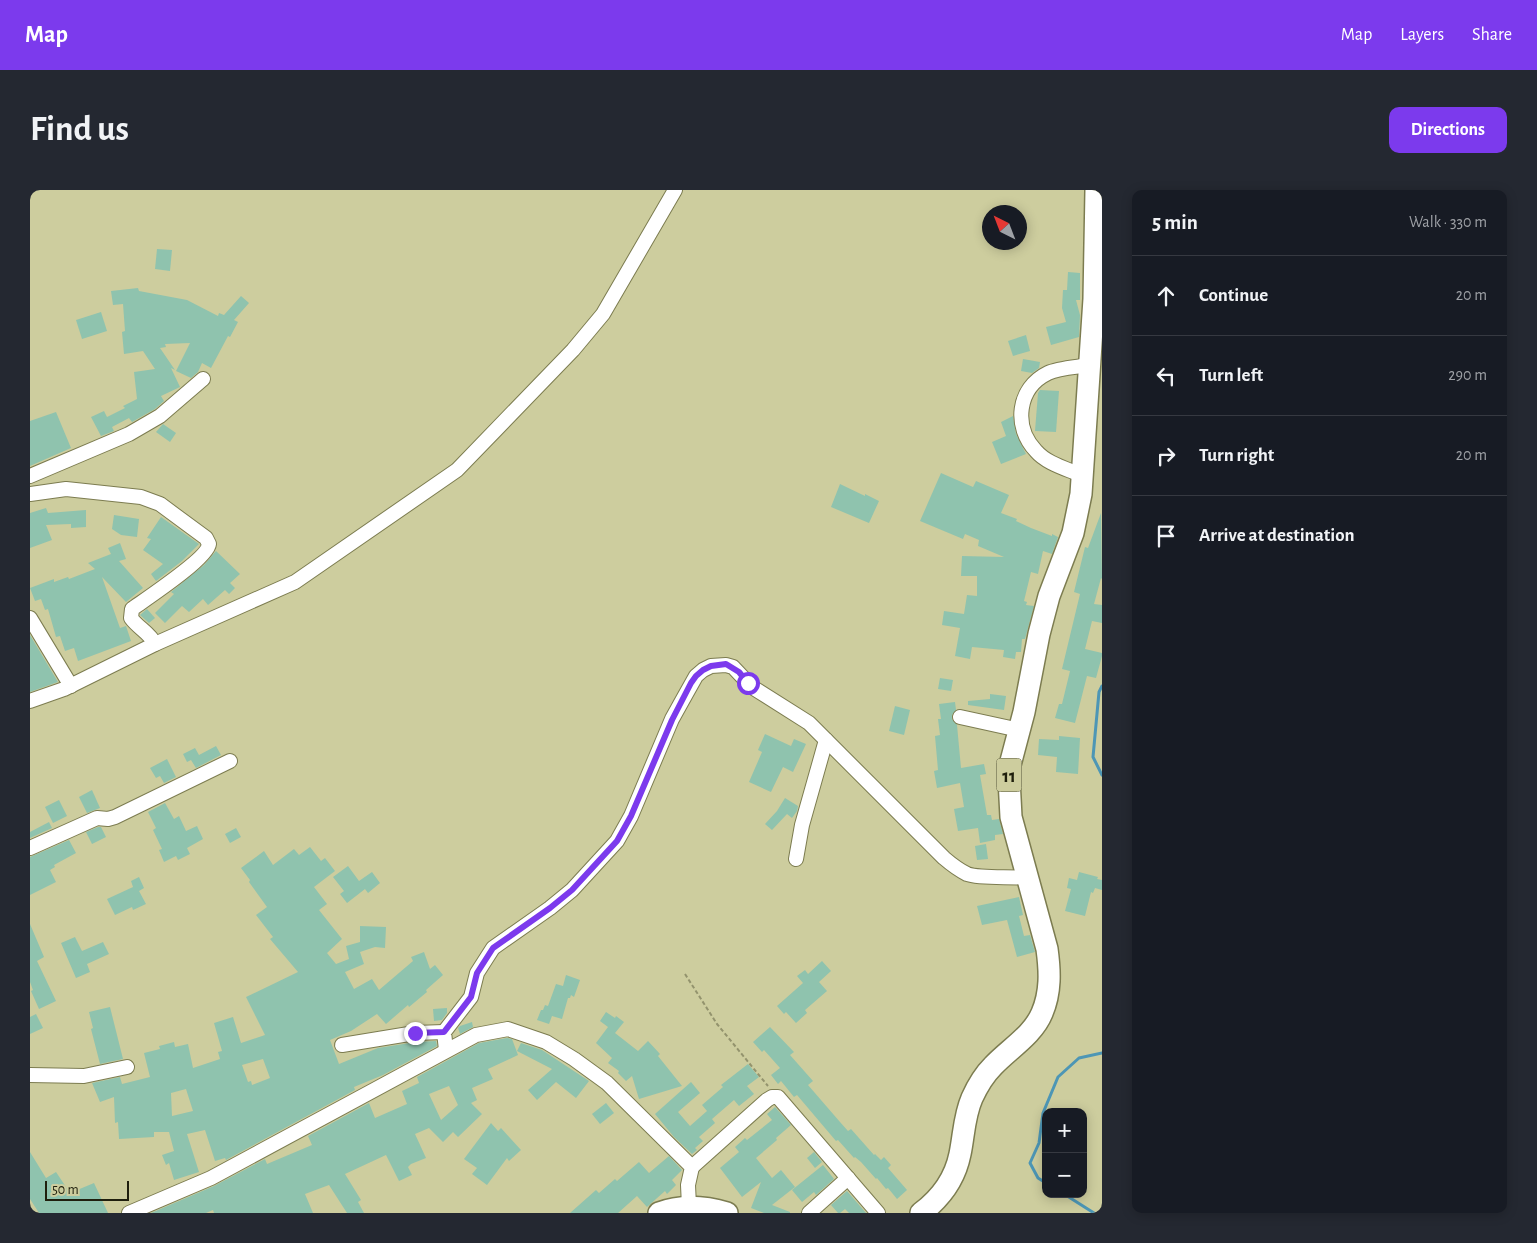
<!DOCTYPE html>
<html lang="en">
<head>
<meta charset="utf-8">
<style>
  body { margin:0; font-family:"Alegreya Sans",sans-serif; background:#242831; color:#f1f3f6 }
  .controls { position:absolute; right:15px; bottom:15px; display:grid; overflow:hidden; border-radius:10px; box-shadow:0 2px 12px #0003 }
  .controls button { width:45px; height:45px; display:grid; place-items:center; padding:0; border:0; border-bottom:1px solid #363941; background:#171b24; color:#f1f3f6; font:25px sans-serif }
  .compass { position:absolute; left:952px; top:15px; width:45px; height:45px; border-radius:50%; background:#171b24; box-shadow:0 2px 12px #0003; rotate:318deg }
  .scale { position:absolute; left:15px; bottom:12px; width:84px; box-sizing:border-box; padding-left:5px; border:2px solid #1f1f0d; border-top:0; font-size:14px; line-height:18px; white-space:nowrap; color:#1f1f0d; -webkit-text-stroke:4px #cdcd9e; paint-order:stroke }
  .stop { position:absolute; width:15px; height:15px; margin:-11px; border:4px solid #7c3aed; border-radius:50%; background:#fff }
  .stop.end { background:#7c3aed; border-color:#fff; box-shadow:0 1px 5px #0008 }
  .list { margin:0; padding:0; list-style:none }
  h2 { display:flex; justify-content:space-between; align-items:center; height:65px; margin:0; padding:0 20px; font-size:21px }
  h2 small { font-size:16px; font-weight:400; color:#9ea1a6 }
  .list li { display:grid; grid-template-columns:32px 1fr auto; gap:15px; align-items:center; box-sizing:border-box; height:80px; padding:0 20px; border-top:1px solid #363941 }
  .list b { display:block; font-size:19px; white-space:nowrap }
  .list em { font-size:16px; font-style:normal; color:#9ea1a6 }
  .icon { flex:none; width:28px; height:28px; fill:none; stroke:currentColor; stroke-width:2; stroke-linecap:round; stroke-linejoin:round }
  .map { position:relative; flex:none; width:1072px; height:1023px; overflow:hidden; border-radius:10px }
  header { display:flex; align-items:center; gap:30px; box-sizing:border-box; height:70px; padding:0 25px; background:#7c3aed; color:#fff }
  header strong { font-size:24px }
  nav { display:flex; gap:28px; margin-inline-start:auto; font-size:18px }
  .intro { display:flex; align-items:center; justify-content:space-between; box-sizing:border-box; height:120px; padding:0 30px }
  h1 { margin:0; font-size:35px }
  .button { padding:12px 22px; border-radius:10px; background:#7c3aed; color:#fff; font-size:18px; font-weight:700 }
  main { display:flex; gap:30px; padding:0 30px }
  aside { flex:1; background:#171b24; border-radius:10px; box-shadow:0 2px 12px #0003 }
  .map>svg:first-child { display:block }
</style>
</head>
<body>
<header>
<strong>Map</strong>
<nav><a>Map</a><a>Layers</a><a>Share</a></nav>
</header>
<div class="intro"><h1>Find us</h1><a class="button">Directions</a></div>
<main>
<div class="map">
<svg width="1072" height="1023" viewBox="0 0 1072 1023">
  <rect width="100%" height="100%" fill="#cdcd9e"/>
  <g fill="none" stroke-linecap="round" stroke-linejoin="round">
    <!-- stream -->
    <g stroke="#4d96b5" stroke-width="3">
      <polyline points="1072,496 1069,502 1063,567 1072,585"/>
      <polyline points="1016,993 1008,988 1000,973 1009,953 1013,923 1028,887 1049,868 1072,863"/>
      <polyline points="1034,1004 1064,1023"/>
    </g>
  </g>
  <!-- building -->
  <g fill="#8fc3ae" fill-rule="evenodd">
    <polygon points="127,59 142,60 140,81 125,79"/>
    <polygon points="1038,82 1050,83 1050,110 1046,110 1050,125 1049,147 1021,155 1016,137 1036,132 1032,118 1033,100 1037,100"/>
    <polygon points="108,98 109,101 157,110 188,126 189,123 194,125 211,106 219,113 204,130 208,132 200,147 198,146 181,178 172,173 168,182 161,188 146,181 160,153 135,154 136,157 130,158 145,180 141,178 150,197 131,206 134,211 125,219 102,232 99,228 82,237 84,241 71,246 61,227 74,221 77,227 95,218 93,216 107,209 104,182 125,179 113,161 94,164 92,142 95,141 93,114 83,115 81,101"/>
    <polygon points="71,122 77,141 52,149 46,130"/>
    <polygon points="996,145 1000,161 983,166 978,151"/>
    <polygon points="993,169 1010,172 1009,178 1002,183 991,181"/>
    <polygon points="1010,200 1029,201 1026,242 1005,241 1008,203"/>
    <polygon points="26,222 41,258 0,276 0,231"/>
    <polygon points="983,226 986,244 996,264 971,274 962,252 976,246 971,232"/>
    <polygon points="133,234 146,243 140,252 126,242"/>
    <polygon points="911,283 943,297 946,291 979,305 971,323 987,329 986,331 1001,338 1022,346 1022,344 1028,347 1022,364 1013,361 1008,384 1001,382 994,411 997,412 996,415 1004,416 995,449 992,449 991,462 986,462 985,469 973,467 974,460 942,457 940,469 925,466 930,438 912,435 914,421 934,424 937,405 947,406 947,386 931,386 932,366 974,367 948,356 949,350 935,344 933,349 890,331"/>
    <polygon points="810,294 835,306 835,304 849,311 839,333 801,317"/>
    <polygon points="16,318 18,323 56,320 56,337 41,338 41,334 16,335 22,350 0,358 0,323"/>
    <polygon points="1071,323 1072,389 1071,388 1064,414 1072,415 1072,433 1062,431 1055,459 1072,463 1072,466 1066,488 1057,486 1045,533 1025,528 1029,514 1032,514 1040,481 1032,479 1050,404 1044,402 1055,357 1058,358"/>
    <polygon points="84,325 109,329 107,347 91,345 82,339"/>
    <polygon points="131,327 169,354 152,371 126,391 121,384 133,374 113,360 121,349 117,348"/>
    <polygon points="90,353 96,369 89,371 113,398 96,412 72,387 90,438 96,436 101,451 48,471 44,458 35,461 30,446 26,447 18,419 15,420 11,409 5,411 0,398 24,389 24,392 38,387 39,389 65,379 58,373 81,364 78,358"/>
    <polygon points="186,361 210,384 200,393 205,398 199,404 195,400 178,415 173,409 159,422 152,416 135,433 125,423 144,404 141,402 174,375"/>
    <polygon points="117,419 125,428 119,433 110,425"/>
    <polygon points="0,445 28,492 0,502"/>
    <polygon points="910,488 923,490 921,501 908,499"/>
    <polygon points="960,504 976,506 974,520 938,515 938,511 960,509"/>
    <polygon points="925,512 926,520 922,525 922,529 927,535 931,578 954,574 956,584 950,585 957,625 961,625 962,630 969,629 973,644 965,645 965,650 950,653 948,638 928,641 924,619 934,617 930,593 907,598 904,581 908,580 905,546 910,545 908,529 911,529 909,514"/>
    <polygon points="865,516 880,520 874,545 859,541"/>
    <polygon points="735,544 761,556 764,549 776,554 763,582 753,577 741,602 719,592 732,562 728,560"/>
    <polygon points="1029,546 1050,548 1048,584 1026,582 1027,567 1008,565 1009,549 1029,550"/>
    <polygon points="186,556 191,565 166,578 161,570 157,572 153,564 165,558 169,565"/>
    <polygon points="137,569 146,587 134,593 130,586 126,588 120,578"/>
    <polygon points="62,600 70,618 57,623 49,607"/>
    <polygon points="755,608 768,616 767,621 762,628 757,624 742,640 735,634 747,621"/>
    <polygon points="29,610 37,626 23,633 15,617"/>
    <polygon points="135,613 144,629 149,626 156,641 167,636 173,649 157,658 160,664 148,670 146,666 134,672 129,660 132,659 123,640 126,638 118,622"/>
    <polygon points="19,632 22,638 0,648 0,642"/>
    <polygon points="68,637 71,637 76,647 62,654 56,642"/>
    <polygon points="206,638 211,647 200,653 195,644"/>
    <polygon points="39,650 46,663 24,675 25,677 20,680 26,692 0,705 0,667"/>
    <polygon points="956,654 958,669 947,670 945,656"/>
    <path d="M280 657 291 671 295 668 305 681 284 697 297 714 289 720 312 749 297 763 306 774 319 769 316 756 330 752V736L356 737 355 758 345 757 330 762 334 774 315 782 324 799 342 789 349 800 383 771 381 767 394 762 400 779 405 775 413 785 396 800 397 802 379 817 378 815 356 834 347 824 321 841 300 850 309 874 348 858 386 852 406 851 407 856 353 885 324 897 325 900 196 970 195 968 185 971 175 940 157 944 169 982 144 990 139 973 136 975 132 965 144 961 139 942H124V947L89 949 88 932 85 933 84 907 70 912 62 893 90 887 92 894 120 887 114 863 130 859 129 856 144 852 145 857 158 854 163 878 190 869 188 862 192 861 184 833 203 827 211 853 235 845 216 807 268 782 240 749 243 747 226 725 237 717 219 692 220 690 211 678 234 661 243 675 264 659 269 665ZM233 869 240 888 222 895 221 891 218 892 212 875ZM156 899 163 921 142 926 141 903Z"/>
    <polygon points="318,676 329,691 342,682 350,693 338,703 335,699 317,713 310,704 314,701 303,687"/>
    <polygon points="1049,682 1068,687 1067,689 1072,690 1072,700 1065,698 1063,703 1061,702 1055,726 1035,721 1041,699 1037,698 1039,688 1047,690"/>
    <polygon points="109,687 114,698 109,701 116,714 103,720 102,717 85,725 77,709 103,697 101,691"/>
    <polygon points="989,707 993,725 989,726 994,746 1000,745 1005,762 987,767 977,730 952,735 947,716"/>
    <polygon points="0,734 14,767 7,771 26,811 9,819 1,801 3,800 0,792"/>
    <polygon points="45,747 52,761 73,752 79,764 57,774 60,782 46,788 31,753"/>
    <polygon points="792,771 801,781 789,792 797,801 775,820 777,823 766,833 756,822 754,824 747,816 773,793 767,786 775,780 778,784"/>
    <polygon points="536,785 550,790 544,807 541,805 540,808 538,808 532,829 522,826 519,834 507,830 511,820 513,820 515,815 518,816 526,794 533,796"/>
    <polygon points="80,817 93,869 70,874 61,839 63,838 59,822"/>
    <polygon points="417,818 417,823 412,830 404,831 403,819"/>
    <polygon points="576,822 585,828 586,826 594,832 585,843 608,861 618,851 630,864 628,866 652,896 609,909 602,886 596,891 588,883 589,881 578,873 582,868 566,853 578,837 570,831"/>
    <polygon points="6,824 13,838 0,844 0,827"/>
    <polygon points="442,832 443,837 430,844 428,838 430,836"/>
    <polygon points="740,837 764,862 760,865 783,891 778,895 810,932 818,941 821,939 844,965 845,964 851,970 854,967 861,975 858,978 877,1000 867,1009 858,998 856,999 847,988 846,989 831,972 825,967 824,968 808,950 806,951 767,905 764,907 751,891 748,894 741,885 750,878 734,860 732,862 723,852"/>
    <path d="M477 848 482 849 488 865 458 879 463 889 442 898 447 910 441 913 452 924 428 947 423 942 413 952 399 938 385 944 396 968 381 974 378 977 382 985 369 991 356 965 315 984 331 1010 328 1012 334 1023H317L299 995 275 1004 283 1023H184L183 1020 176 1023H121L184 996 235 969 237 974 282 955 278 946 339 913 345 928 377 914 372 901 389 893 387 887 449 853ZM419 896 428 915 411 930 399 904Z"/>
    <polygon points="491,853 512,860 559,891 546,908 526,892 507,910 498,900 522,879 487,861"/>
    <polygon points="718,874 729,887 717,896 724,904 709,916 704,910 682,929 685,933 669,947 673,951 665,958 667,960 662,964 644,947 625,924 661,892 670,903 648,922 660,936 677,921 672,915 693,897 691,895"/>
    <polygon points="576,913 584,923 570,934 562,924"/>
    <polygon points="745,917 761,935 746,948 747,950 726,968 742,988 751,980 765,997 742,1015 760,1022 760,1023 734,1023 721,1018 731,992 712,1007 690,978 709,962 705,957 715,948 717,950 742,930 737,924"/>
    <polygon points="461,933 468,941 471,938 491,960 479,971 477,968 457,995 442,984 447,978 434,969"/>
    <polygon points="0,962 16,988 26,982 40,1003 64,993 78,1023 9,1023 0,1009"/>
    <polygon points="784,962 792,972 785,978 777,968"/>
    <polygon points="639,966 652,980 642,990 646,995 637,1004 635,1001 617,1017 607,1006 588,1023 540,1023 566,1000 569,1003 585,989 587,991 609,972 619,983"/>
    <polygon points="793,975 804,989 786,1005 784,1002 772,1012 762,1000"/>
    <polygon points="817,1001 836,1023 819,1023 815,1019 810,1023 808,1023 801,1015"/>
  </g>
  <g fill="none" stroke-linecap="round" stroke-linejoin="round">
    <defs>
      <g id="minor">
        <polyline points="0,286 99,244 130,226 173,189"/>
        <path d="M1053 286C1038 279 1017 274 1006 261 983 237 987 198 1018 183 1028 178 1048 177 1059 175"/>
        <path d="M0 304 36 299 111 307 130 314 176 348 179 354C178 368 116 409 102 419L101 428C108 438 120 443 125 454"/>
        <polyline points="0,428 41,496"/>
        <polyline points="0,511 34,499 125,454 265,392 427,280 543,160 573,124 645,0"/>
        <polyline points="930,527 989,540"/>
        <polyline points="0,658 67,628 78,629 85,627 200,571"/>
        <polyline points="766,669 772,635 796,550"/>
        <polyline points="312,855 385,843 414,842"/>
        <path d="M416 860 414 842 441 807 447 783 463 758 520 718 542 700 587 651 601 626 642 529 652 511 666 486 673 480 681 476 696 475 703 477 722 497 779 533 914 668C921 674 929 680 937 684 951 689 980 686 997 688"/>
        <polyline points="0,885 54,886 97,877"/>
        <polyline points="662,977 737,910 742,907 748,907 848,1023"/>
        <polyline points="99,1023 181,988 446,845 478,839 516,852 544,869 577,893 662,977 658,995 659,1016"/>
        <polyline points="779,1023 818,988"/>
      </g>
      <g id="highway">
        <path d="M629 1023C652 1014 674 1016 697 1023"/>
        <path d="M891 1023C911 1008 925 989 930 964 934 945 934 926 942 908 947 897 954 885 963 876 979 859 1003 845 1012 823 1021 802 1020 781 1017 759L981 627 979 589 980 575 994 522 1009 444 1019 406 1043 343 1051 304 1064 109 1066 0"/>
      </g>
    </defs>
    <!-- minor casing -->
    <use href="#minor" stroke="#7c7c50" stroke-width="16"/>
    <!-- highway casing -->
    <use href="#highway" stroke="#7c7c50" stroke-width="24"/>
    <!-- path -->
    <polyline stroke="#93936d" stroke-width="2" stroke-dasharray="4 2.5" stroke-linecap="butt" points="655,784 687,834 738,896"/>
    <!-- minor -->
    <use href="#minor" stroke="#fff" stroke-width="14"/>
    <!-- highway -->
    <use href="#highway" stroke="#fff" stroke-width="21"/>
  </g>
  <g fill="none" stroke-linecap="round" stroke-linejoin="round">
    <!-- route -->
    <polyline stroke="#7c3aed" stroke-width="6" points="385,843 414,842 441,807 447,783 463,758 520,718 542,700 587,651 601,626 642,530 661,493 666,486 673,480 681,476 696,474 709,482 718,493"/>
  </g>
  <g text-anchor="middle" stroke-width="4" stroke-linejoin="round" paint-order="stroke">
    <!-- shield labels -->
    <rect fill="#cdcd9e" stroke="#535338" stroke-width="1" x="966.5" y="568.5" width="25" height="33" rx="4"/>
    <g font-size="19" font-weight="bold" fill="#1f1f0d">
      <text x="979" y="592">11</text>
    </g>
  </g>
</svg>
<div class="controls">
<button>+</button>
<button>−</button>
</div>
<svg class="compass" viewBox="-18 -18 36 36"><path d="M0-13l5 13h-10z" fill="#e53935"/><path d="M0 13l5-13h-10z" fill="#9ea1a6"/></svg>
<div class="scale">50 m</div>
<div class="stop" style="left:718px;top:493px"></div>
<div class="stop end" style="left:385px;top:843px"></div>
</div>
<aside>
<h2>5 min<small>Walk · 330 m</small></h2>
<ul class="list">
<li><svg class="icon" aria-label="ahead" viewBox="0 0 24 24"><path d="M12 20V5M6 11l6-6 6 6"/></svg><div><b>Continue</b></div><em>20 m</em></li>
<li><svg class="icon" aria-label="left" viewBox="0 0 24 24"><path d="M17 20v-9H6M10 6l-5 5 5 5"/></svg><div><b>Turn left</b></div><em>290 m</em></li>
<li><svg class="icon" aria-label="right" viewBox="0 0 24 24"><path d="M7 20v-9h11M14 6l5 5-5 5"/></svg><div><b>Turn right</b></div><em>20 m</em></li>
<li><svg class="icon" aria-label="arrive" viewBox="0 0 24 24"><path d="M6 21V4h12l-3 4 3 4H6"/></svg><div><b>Arrive at destination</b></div></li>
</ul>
</aside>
</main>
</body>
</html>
